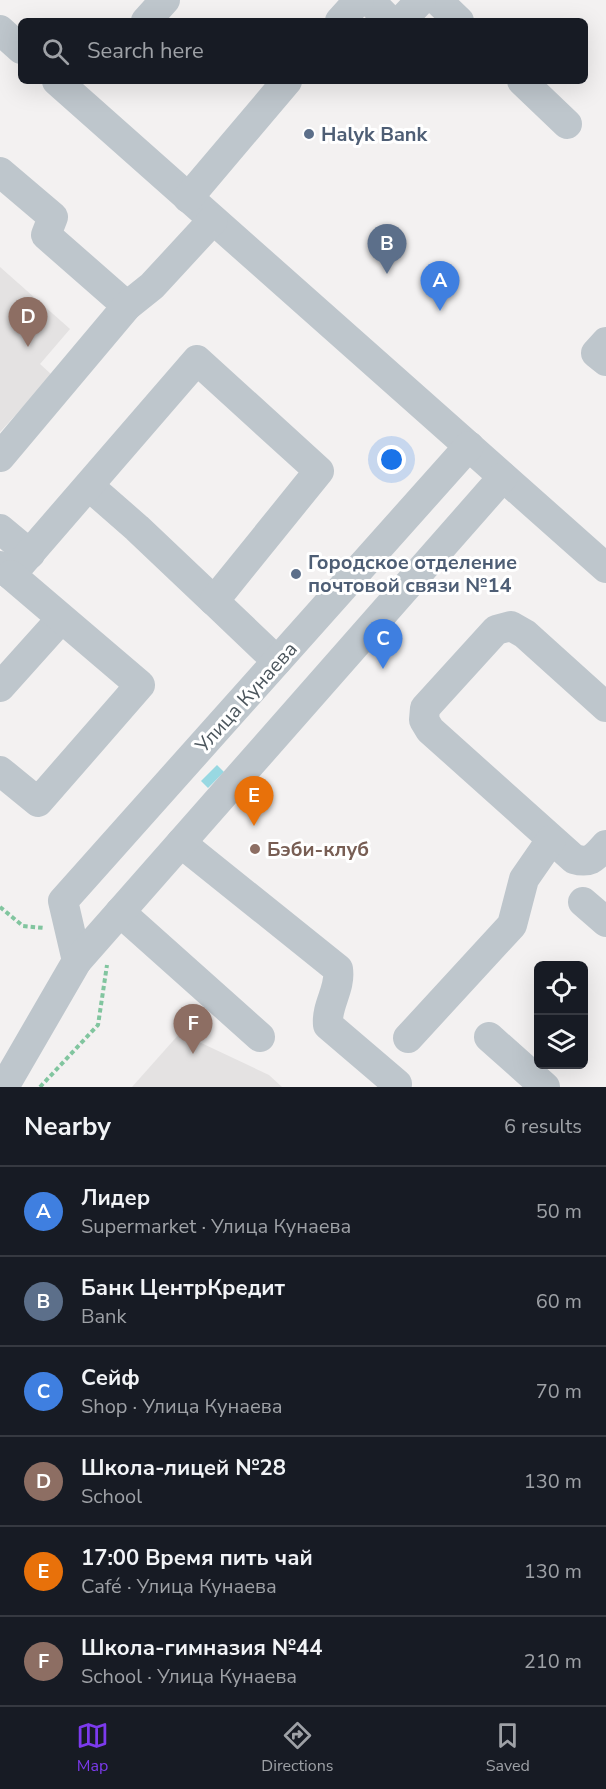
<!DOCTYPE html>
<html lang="en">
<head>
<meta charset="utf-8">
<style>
  body { margin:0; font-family:"Nunito Sans",sans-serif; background:#20242c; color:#f1f3f6 }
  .controls { position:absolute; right:18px; bottom:18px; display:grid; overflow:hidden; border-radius:9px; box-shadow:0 6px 24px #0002 }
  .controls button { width:54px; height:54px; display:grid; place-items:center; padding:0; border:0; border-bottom:2px solid #363941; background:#171b24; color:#f1f3f6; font:30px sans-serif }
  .you { position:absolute; left:392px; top:460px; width:21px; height:21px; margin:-15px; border:4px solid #fff; border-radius:50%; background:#1a73e8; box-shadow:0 0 0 9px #1a73e833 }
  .badge { display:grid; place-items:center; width:39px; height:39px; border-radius:50%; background:#7c3aed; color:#fff; font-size:20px; font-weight:700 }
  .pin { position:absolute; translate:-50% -50px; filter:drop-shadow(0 2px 3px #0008) }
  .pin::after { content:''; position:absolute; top:32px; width:21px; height:18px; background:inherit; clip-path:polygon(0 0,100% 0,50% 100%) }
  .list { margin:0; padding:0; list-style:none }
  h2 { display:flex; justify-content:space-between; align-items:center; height:78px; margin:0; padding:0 24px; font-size:26px }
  h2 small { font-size:20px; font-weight:400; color:#9ea1a6 }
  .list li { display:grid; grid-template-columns:39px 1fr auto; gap:18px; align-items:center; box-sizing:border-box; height:90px; padding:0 24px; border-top:2px solid #363941 }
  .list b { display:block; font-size:22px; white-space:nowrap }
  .list p { margin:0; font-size:20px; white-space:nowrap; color:#9ea1a6 }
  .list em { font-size:20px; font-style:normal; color:#9ea1a6 }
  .icon { flex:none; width:33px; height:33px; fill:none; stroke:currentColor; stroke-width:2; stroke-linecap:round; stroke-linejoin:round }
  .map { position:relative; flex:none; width:606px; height:1087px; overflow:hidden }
  .search { position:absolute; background:#171b24; box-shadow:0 6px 24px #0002; left:18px; right:18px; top:18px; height:66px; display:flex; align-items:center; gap:15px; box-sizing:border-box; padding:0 21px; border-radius:9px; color:#9ea1a6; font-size:22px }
  .sheet { height:618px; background:#171b24 }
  nav { display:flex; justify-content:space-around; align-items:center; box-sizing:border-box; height:84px; border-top:2px solid #363941; background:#171b24; font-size:16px; color:#9ea1a6 }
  nav a { display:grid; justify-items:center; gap:3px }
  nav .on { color:#7c3aed }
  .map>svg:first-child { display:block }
</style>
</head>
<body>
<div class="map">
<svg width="606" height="1087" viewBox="0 0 606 1087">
  <rect width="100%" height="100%" fill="#f3f1f1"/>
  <!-- education -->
  <g fill="#e4e2e2">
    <polygon points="0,267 70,329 40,364 52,375 0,432"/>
    <polygon points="180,1033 269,1075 282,1087 132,1087"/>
  </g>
  <!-- water -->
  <polygon fill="#98d8e2" points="217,765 224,772 208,788 201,781"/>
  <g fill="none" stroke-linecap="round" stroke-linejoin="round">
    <!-- path -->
    <g stroke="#81c59f" stroke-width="4" stroke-dasharray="4.5 3" stroke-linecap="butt">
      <polyline points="0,907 23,926 44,928"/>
      <polyline points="40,1087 98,1025 107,965"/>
    </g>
    <!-- minor -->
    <g stroke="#bec6cc" stroke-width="30">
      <polyline points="369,0 390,21"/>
      <polyline points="437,0 459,21"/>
      <polyline points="146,21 165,0"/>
      <polyline points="340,21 359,0"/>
      <polyline points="401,21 421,0"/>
      <polyline points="0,30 21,49"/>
      <polyline points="57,81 606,568"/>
      <polyline points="522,81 567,124"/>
      <polyline points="0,172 53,217 46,235 127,306"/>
      <polyline points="188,198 287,81"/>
      <polyline points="606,342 596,353 606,361"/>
      <polyline points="0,457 127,306 152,286 213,220"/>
      <polyline points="89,486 137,528 214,601"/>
      <polyline points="0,529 30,554"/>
      <polyline points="0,566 11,575 197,360 319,471 214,601 277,661"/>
      <polyline points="0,687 61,619"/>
      <path d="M606 707 525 634 511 626 496 630 425 708 424 720 430 730 574 859C591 864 595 857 606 845"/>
      <polyline points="0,771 38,802 140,685 11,575"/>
      <path d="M181 843 338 969C341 989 326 1005 328 1025L397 1084"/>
      <polyline points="583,902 606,922"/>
      <polyline points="120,912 260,1037"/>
      <polyline points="77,961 63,901 469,446"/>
      <polyline points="489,1037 545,1087"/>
      <polyline points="408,1038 512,925 524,879 551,840"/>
      <polyline points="4,1087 77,961 503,477"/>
    </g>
  </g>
  <!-- markers -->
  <g fill="#5c6f8a" stroke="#fff" stroke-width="2">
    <circle cx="309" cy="134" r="6"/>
    <circle cx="296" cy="574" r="6"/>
  </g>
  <circle fill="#8d6e63" stroke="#fff" stroke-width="2" cx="255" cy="849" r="6"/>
  <g text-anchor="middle" stroke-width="6" stroke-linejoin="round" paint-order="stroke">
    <!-- service labels -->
    <g font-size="20" font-weight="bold" fill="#4e5e75" stroke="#fff" text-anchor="start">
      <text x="321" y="141">Halyk Bank</text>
      <text x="308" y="569">Городское отделение<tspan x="308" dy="23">почтовой связи №14</tspan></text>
    </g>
    <!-- street labels -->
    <g font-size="20" fill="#4b555c" stroke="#fff">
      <text transform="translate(246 697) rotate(-48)" y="7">Улица Кунаева</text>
    </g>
    <!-- education labels -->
    <g font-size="20" font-weight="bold" fill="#785e54" stroke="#fff" text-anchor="start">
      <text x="267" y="856">Бэби-клуб</text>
    </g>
  </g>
</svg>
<div class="controls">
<button><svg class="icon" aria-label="locate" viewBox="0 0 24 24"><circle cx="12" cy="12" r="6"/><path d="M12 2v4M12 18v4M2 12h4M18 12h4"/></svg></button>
<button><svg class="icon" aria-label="layers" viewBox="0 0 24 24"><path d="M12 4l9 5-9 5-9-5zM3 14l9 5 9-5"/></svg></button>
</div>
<div class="you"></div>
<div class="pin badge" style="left:440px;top:311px;background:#3f7fe0">A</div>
<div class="pin badge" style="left:387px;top:274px;background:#5c6f8a">B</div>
<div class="pin badge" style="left:383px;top:669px;background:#3f7fe0">C</div>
<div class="pin badge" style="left:28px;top:347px;background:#8d6e63">D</div>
<div class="pin badge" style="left:254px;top:826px;background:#e8710a">E</div>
<div class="pin badge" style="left:193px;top:1054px;background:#8d6e63">F</div>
<div class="search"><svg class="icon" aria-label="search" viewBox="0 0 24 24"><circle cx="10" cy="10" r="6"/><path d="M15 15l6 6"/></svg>Search here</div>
</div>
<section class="sheet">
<h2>Nearby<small>6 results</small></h2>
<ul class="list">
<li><span class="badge" style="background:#3f7fe0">A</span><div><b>Лидер</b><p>Supermarket · Улица Кунаева</p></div><em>50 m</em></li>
<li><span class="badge" style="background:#5c6f8a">B</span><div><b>Банк ЦентрКредит</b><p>Bank</p></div><em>60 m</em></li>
<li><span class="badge" style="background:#3f7fe0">C</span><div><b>Сейф</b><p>Shop · Улица Кунаева</p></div><em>70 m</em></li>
<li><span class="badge" style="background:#8d6e63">D</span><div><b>Школа-лицей №28</b><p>School</p></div><em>130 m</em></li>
<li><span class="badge" style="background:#e8710a">E</span><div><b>17:00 Время пить чай</b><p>Café · Улица Кунаева</p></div><em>130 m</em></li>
<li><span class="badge" style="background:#8d6e63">F</span><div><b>Школа-гимназия №44</b><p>School · Улица Кунаева</p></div><em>210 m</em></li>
</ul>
</section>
<nav>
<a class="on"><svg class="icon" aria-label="map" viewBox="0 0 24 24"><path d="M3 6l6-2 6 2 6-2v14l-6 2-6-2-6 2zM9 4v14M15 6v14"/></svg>Map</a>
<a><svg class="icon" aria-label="directions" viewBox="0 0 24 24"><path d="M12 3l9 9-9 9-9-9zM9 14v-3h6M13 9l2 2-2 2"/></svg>Directions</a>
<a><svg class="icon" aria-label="saved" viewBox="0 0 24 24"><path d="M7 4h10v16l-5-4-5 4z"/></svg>Saved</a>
</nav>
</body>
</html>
